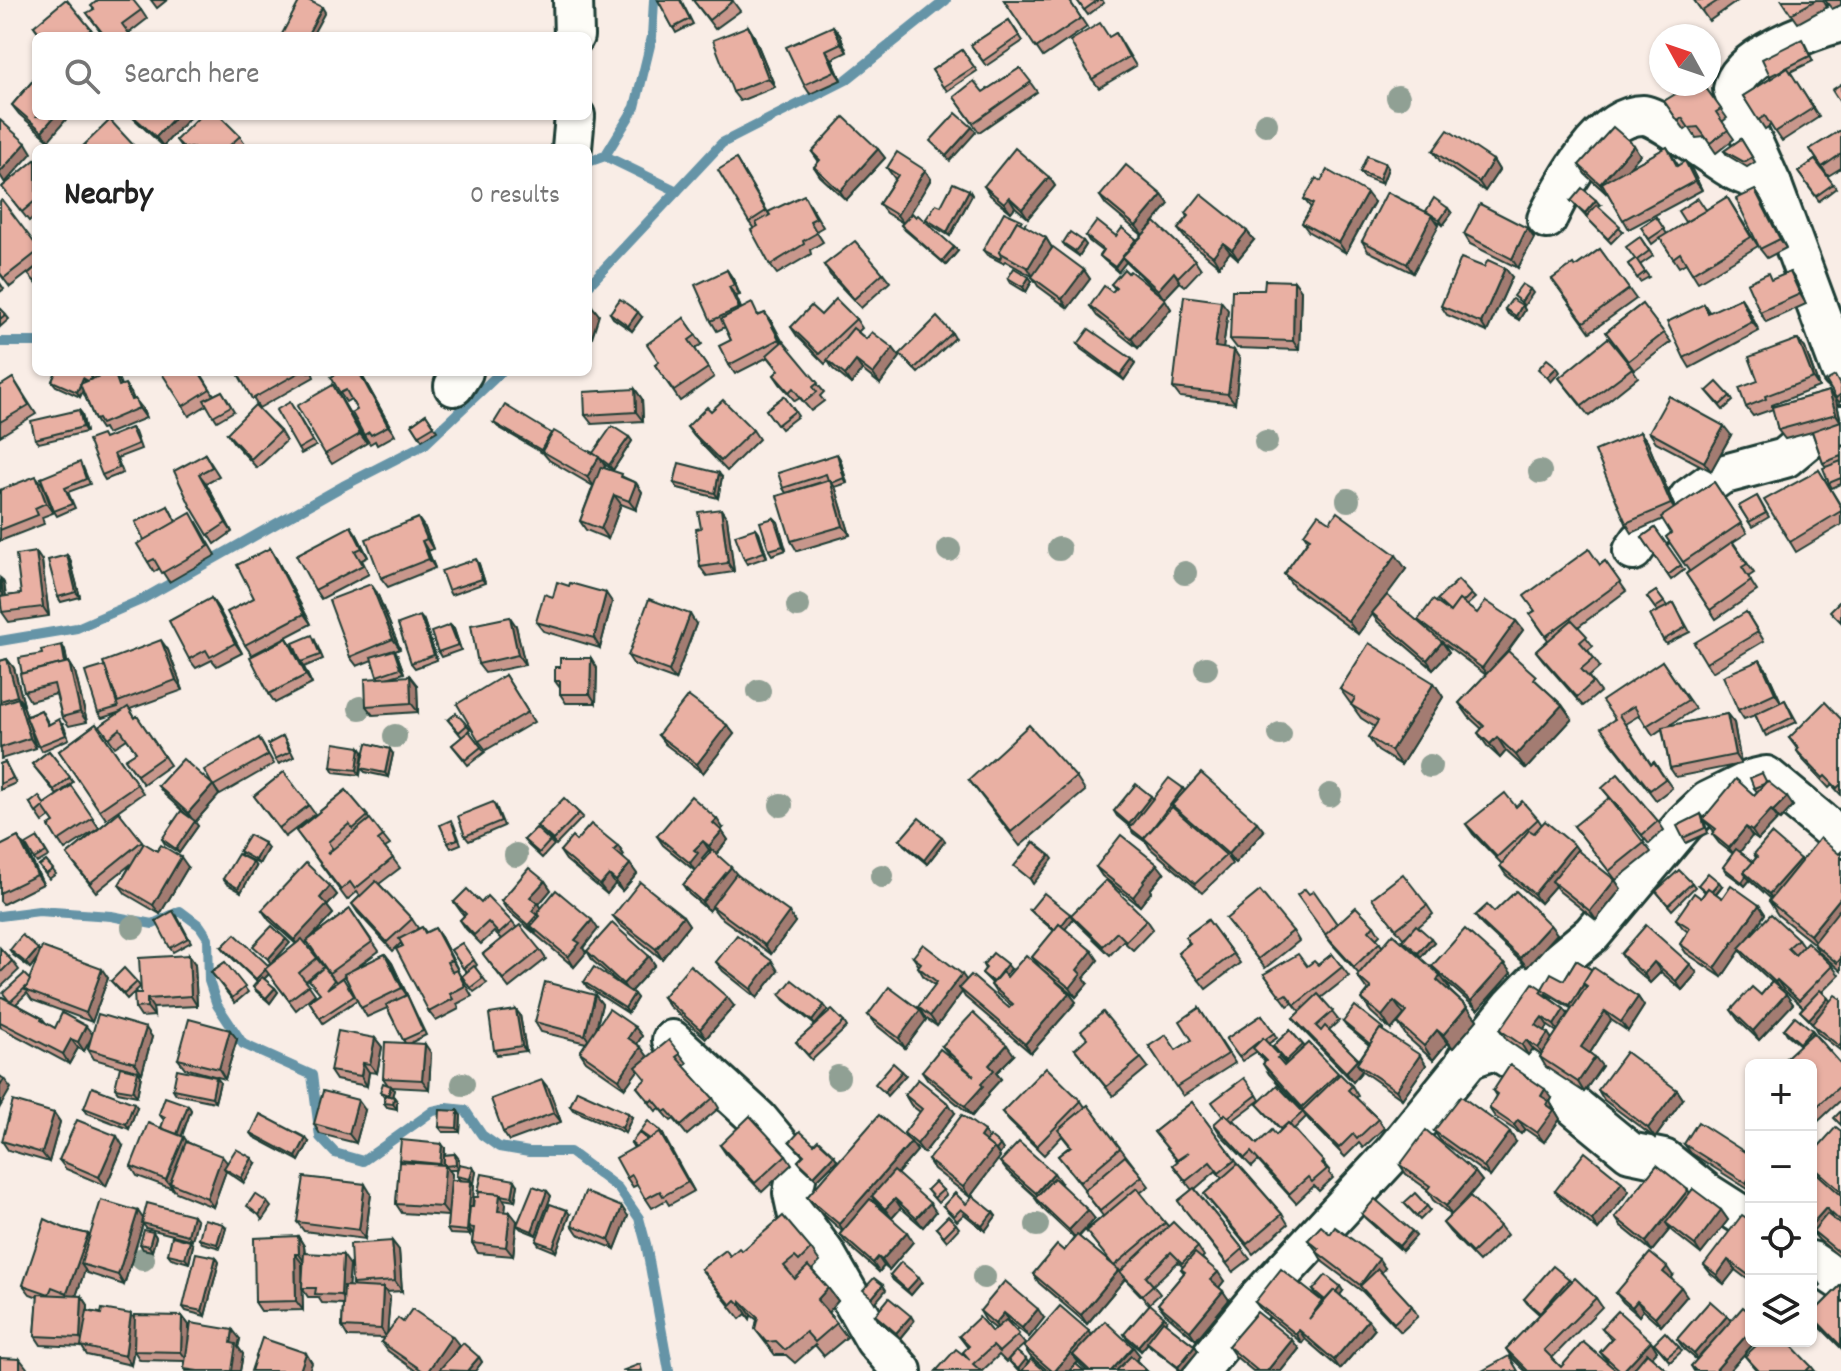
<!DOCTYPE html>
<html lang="en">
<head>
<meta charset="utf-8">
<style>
  body { margin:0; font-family:Dekko,sans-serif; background:#f2f2f2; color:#222 }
  .controls { position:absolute; right:24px; bottom:24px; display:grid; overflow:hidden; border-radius:12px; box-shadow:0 2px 6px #0004 }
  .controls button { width:72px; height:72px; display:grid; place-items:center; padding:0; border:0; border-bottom:2px solid #e0e0e0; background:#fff; color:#222; font:40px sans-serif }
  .compass { position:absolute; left:1649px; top:24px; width:72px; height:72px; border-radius:50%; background:#fff; box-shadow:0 2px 6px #0004; rotate:310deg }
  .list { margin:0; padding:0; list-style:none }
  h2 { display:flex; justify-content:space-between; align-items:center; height:104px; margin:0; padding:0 32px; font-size:34px }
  h2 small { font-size:26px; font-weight:400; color:#767676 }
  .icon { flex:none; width:44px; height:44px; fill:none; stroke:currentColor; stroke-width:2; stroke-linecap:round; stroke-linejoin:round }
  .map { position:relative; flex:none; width:1841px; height:1371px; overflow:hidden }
  .search { position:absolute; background:#fff; box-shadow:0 2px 6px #0004; left:32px; top:32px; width:560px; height:88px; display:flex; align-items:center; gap:20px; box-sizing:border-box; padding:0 28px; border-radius:12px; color:#767676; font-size:30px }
  .panel { position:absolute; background:#fff; box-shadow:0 2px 6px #0004; left:32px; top:144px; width:560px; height:232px; border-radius:12px }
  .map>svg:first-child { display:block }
</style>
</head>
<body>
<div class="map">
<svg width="1841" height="1371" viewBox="0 0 1841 1371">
  <rect width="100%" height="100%" fill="#f9ede6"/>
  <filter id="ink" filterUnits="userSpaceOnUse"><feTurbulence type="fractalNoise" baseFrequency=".0125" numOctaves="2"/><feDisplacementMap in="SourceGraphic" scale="16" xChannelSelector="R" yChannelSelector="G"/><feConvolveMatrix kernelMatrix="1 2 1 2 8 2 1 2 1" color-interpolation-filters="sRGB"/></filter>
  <g filter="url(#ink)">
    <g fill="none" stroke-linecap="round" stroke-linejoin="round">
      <!-- stream -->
      <g stroke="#6594a7" stroke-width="10">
        <polyline points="605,156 635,107 652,37 654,0"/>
        <polyline points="588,162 605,156 677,191"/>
        <polyline points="588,286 722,143 846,80 946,0"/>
        <polyline points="0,342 36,342"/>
        <polyline points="0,641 77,628 141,600 343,486 425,444 501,372"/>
        <polyline points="0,916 39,911 111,916 153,924 180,911 200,926 208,938 209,981 217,1005 243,1044 312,1075 320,1137 335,1153 363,1161 433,1111 447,1108 465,1110 482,1135 499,1147 529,1152 570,1152 618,1188 639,1218 646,1244 669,1371"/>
      </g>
      <defs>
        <g id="street">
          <polyline points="573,0 574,36"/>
          <path d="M1841 22C1812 30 1738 56 1733 89L1740 114 1772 185 1841 371"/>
          <polyline points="572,148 575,116"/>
          <path d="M1547 219C1563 186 1600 115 1643 115 1657 115 1715 159 1732 169 1744 176 1758 180 1772 185"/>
          <polyline points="454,386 463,372"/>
          <polyline points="1633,551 1640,541 1653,529 1680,512 1689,498 1721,475 1785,458 1814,434 1841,425"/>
          <polyline points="672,1040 758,1119 793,1161 797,1173 793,1193 798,1216 826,1255 875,1340 902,1371"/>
          <polyline points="1466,1060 1488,1052 1499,1052 1540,1078 1630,1152 1664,1159 1704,1191 1751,1221"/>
          <polyline points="1811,1261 1841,1281"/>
          <polyline points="1199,1371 1256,1301 1393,1153 1512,1006 1539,978 1592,934 1685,823 1708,801 1753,779 1766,776 1841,838"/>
        </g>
      </defs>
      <!-- street casing -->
      <use href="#street" stroke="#1f3d34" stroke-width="44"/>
      <!-- street -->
      <use href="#street" stroke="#fdfcf7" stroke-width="38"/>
    </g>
    <!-- trees -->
    <g fill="#90a094">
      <circle cx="1398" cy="97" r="12"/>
      <circle cx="1266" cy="124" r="12"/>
      <circle cx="1266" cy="442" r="12"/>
      <circle cx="1540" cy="472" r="12"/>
      <circle cx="1348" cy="500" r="12"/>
      <circle cx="1059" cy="549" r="12"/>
      <circle cx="949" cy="550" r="12"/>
      <circle cx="1185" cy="573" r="12"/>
      <circle cx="798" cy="606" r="12"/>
      <circle cx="1206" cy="668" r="12"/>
      <circle cx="759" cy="691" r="12"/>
      <circle cx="360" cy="708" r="12"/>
      <circle cx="1280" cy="734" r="12"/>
      <circle cx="395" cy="736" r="12"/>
      <circle cx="1430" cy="766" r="12"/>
      <circle cx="1330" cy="795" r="12"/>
      <circle cx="781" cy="805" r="12"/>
      <circle cx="516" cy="855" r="12"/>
      <circle cx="882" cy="876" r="12"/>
      <circle cx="133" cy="927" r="12"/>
      <circle cx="838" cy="1077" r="12"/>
      <circle cx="463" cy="1084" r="12"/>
      <circle cx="1037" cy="1225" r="12"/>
      <circle cx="143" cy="1259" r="12"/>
      <circle cx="984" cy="1277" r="12"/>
    </g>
    <!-- wall -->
    <g fill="#c8978c" stroke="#1f3d34" stroke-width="2" fill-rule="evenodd">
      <polygon points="151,0 167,0 157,8"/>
      <polygon points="658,0 681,0 693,24 676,33"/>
      <polygon points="693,0 732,0 740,11 715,29"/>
      <polygon points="1004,0 1069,0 1087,27 1043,57"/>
      <polygon points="1077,0 1102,0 1104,3 1088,15"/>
      <polygon points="1694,0 1739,0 1709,21"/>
      <polygon points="1782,0 1823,0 1827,7 1798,23"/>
      <polygon points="1825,0 1841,0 1841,5 1832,9"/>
      <polygon points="141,10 147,19 129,33 131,36 104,36 87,13"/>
      <polygon points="1009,20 1023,41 986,66 971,45"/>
      <polygon points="34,26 91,29 95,35 103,36 41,36"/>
      <polygon points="748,26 754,36 775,87 740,101 733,92"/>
      <polygon points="833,26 840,35 847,52 832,59 841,80 810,94 804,85"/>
      <polygon points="1116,33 1136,66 1099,88 1092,79 1110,37"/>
      <polygon points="1805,44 1813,61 1790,72 1819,117 1782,141 1771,125 1765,129 1743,96 1771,78 1770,76"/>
      <polygon points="962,50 977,71 947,91 932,70"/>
      <polygon points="1020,68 1037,92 979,132 954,97 983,92"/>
      <polygon points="36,77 49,140 19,114 12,105"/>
      <polygon points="1703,84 1727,118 1722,122 1734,139 1716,153 1705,137 1696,138 1689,127 1685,130 1664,101"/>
      <polygon points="131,116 191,116 163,146"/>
      <polygon points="1841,130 1841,168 1828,176 1810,149"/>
      <polygon points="240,136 246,145 243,148 182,148 176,140"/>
      <polygon points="1741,139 1755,162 1747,167 1727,155 1724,151"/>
      <polygon points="1667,147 1678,165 1692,170 1702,190 1629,229 1607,192 1606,193 1585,174 1579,165 1640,155 1627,169"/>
      <polygon points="878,149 885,158 846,200 820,176 814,167 819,162 812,152"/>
      <polygon points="1433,151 1493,160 1499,170 1485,191 1440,161"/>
      <polygon points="36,159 36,215 29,221 2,187"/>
      <polygon points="736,159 769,214 810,205 823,227 816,231 823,242 810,250 811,254 777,274 770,265 754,229 749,222"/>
      <polygon points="1815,160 1836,188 1819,201 1798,172"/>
      <polygon points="1385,163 1388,168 1382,184 1364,177 1360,172"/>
      <polygon points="887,168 925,170 931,179 906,219 954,247 958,251 946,265 905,230 901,225 903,223 886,213 879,204 895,179"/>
      <polygon points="1049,177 1055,186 1028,218 1015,207 1011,212 990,195 984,186"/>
      <polygon points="1321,181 1374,202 1346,253 1309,232 1302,223 1311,208 1304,199"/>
      <polygon points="969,190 972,195 950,236 930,224 926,219 941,206"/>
      <polygon points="1755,190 1761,199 1786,248 1767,258 1760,249"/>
      <polygon points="1162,195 1169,204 1146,231 1195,260 1201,269 1185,286 1180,282 1164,299 1171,309 1138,348 1097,316 1090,306 1112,292 1115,289 1111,284 1128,273 1161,296 1126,262 1118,272 1104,260 1100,256 1103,252 1089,241 1086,236 1116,236 1137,240 1142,235 1106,205 1100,196"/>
      <polygon points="1727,197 1758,246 1698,282 1686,263 1679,267 1660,238 1652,244 1641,227 1656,217 1667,234"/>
      <polygon points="1571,201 1600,205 1598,206 1623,231 1611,243"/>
      <polygon points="1186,213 1254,240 1238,259 1230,252 1219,266 1185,238 1178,229 1188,217"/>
      <polygon points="1427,213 1452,213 1443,225 1436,220 1439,225 1413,273 1368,251 1362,241"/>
      <polygon points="1025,224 1024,226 1046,238 1052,248 1048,254 1084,270 1090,279 1068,308 1038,286 1032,276 1005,261 1003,263 987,255 983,250"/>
      <polygon points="1464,234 1534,238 1518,268 1470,244"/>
      <polygon points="1640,237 1653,256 1640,265 1649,277 1640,282 1628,264 1635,259"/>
      <polygon points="1083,241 1086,245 1079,256 1066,247 1063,243"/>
      <polygon points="36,245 36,267 10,287 0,274"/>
      <polygon points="1600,249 1636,299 1590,332 1552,279 1575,267"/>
      <polygon points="824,265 883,273 890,282 861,308 830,275"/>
      <polygon points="1484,267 1512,277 1487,332 1447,315 1441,306"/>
      <polygon points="727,270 733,279 740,295 736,296 741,309 760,315 765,313 782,342 824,392 820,396 824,401 811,411 800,398 795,401 780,384 774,375 779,371 768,357 735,374 729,365 731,340 725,327 717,331 711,321"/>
      <polygon points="1790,272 1796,281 1806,304 1766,322 1760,312 1772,280"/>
      <polygon points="1008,278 1032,281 1026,292 1011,283"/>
      <polygon points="1294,281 1301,290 1299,350 1237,348 1230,339 1264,290"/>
      <polygon points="0,283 4,289 0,292"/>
      <polygon points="1741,298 1747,307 1759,331 1690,368 1684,358 1704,304 1710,313"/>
      <polygon points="1642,304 1671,342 1634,370 1606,332"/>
      <polygon points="1522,305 1525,310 1519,320 1508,314 1505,309"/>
      <polygon points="0,308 9,319 0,327"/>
      <polygon points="1228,310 1223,348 1240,359 1235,403 1180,397 1173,388"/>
      <polygon points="610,313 642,317 632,331 613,318"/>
      <polygon points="821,315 856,319 862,328 858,332 866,339 893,348 900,357 880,384 862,370 851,384 833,369 828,361 825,364 797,336 791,327"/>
      <polygon points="684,318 702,344 695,349 714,377 680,401 655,365 659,362"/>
      <polygon points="952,333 955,338 918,373 900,354"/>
      <polygon points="1078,344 1132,359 1135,364 1124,380 1081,349"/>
      <polygon points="1805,348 1819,387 1772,405 1772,407 1829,391 1836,400 1841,420 1841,484 1832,488 1829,483 1826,467 1823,463 1812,432 1785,439 1778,430 1773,409 1753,416 1746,407 1758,381"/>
      <polygon points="1632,368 1638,377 1589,416 1559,378"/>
      <polygon points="56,372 99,372 96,377 119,380 121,385 131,393 134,400 142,408 146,418 107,434 104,428 101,429 95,420 83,391 80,397 56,386 52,381"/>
      <polygon points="200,372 214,395 222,391 234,411 217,421 207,405 189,416 183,406"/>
      <polygon points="237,372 312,372 314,377 259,408"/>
      <polygon points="340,372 360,372 395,435 377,445 375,441 370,444 364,435 357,410 351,399 346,402 340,393"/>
      <polygon points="13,378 36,414 0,436 0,385 1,386"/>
      <polygon points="333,385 367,443 332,464 325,454"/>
      <polygon points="1841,386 1841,401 1839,402 1836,398"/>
      <polygon points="635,389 642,399 643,421 592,424 585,415"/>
      <polygon points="1707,391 1730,396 1733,401 1723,410"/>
      <polygon points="784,396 798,416 781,429 766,410"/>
      <polygon points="293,407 316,446 301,454 298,449"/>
      <polygon points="79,410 82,414 86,432 39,443 35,439"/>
      <polygon points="711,411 753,430 759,439 727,471 694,436 687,427"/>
      <polygon points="426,414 437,431 422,440 412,424"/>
      <polygon points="494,423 551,433 593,453 629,437 632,441 613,470 604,464 605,466 604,468 636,483 642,492 636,510 621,504 608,539 586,530 580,521 593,486 549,460 544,454 498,427"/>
      <polygon points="131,428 135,432 141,449 117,458 123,473 105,480 102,475 105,439"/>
      <polygon points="280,431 286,441 257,468 233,442 227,433"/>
      <polygon points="1640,432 1647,441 1675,508 1714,482 1747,533 1733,542 1754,573 1748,577 1757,591 1716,619 1686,574 1689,571 1666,537 1671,533 1663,519 1632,533 1626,523"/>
      <polygon points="1649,432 1731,435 1711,471 1656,442"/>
      <polygon points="205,454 219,476 206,483 232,532 215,544 190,505"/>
      <polygon points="837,454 840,459 847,483 835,487 850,535 797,551 791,541 828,480 786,493 783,488"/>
      <polygon points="83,467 90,484 68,492 75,508 57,516 54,511 41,478"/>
      <polygon points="1819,470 1841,506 1841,525 1796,552 1790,542"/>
      <polygon points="722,477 718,498 678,488 674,483"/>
      <polygon points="43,485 53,513 42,517 44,524 0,541 0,490"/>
      <polygon points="1757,496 1769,517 1752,527 1739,506"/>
      <polygon points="168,506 176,521 197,522 216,555 169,582 160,568 154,572 148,562 144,540"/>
      <polygon points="727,518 734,572 707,576 700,567 701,528"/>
      <polygon points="774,518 778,522 786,550 772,555 769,550"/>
      <polygon points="1330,522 1406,569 1385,597 1421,624 1418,620 1442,606 1471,594 1475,598 1466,606 1477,613 1516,621 1523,630 1506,653 1562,705 1572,719 1526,769 1506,751 1500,758 1488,747 1478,733 1482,729 1469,717 1459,703 1486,675 1442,642 1449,652 1433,669 1378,622 1372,614 1358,634 1294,587 1284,574 1308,540 1304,534"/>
      <polygon points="425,528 433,549 428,551 435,568 388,587 381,578"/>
      <polygon points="756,528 759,532 767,557 747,564 744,559"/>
      <polygon points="1655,528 1684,570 1671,580 1642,537"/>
      <polygon points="357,535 368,557 362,560 369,574 321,599 315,590"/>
      <polygon points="270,548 276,558 311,624 252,655 245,645"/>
      <polygon points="67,555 70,559 80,597 61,602 58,597"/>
      <polygon points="42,561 49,616 9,622 2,612 2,608 0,608 0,578 4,583 6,596 21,594"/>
      <polygon points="1605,561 1626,591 1578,627 1593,646 1588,650 1600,667 1589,677 1600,692 1583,706 1543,660 1536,651 1548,640 1530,614"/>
      <polygon points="479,564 485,583 451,595 448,590"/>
      <polygon points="569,586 612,602 600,648 543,631 536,622 553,597"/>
      <polygon points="1656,591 1667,606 1674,603 1690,632 1666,644 1663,640 1657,611 1647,597"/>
      <polygon points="377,593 400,649 395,651 397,654 404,673 390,677 417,685 418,712 373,715 366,706 379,678 372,660 357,666 350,657"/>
      <polygon points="211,598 218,608 242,653 217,666 212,660 196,668 189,659"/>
      <polygon points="1746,612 1764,641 1712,672 1706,663"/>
      <polygon points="424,621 437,660 415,668 411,663"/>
      <polygon points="696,624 675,680 634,665 628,656"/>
      <polygon points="450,625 454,629 461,650 441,657 438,652"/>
      <polygon points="516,626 525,665 485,673 478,664"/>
      <polygon points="287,638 300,661 315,640 323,659 304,667 302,663 312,684 275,703 269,694"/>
      <polygon points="65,650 67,663 69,662 75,672 87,722 69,726 62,717 56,694 30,701 24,691"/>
      <polygon points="168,650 183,690 130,709 135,718 137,716 170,765 143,784 125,759 136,752 127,739 115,747 100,726 121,712 102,718 98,713"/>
      <polygon points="591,658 597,668 596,703 566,703 560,694 560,688 555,681 560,667"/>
      <polygon points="7,659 14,668 24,705 23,705 27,716 41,710 49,724 63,724 69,739 42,751 29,725 36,748 1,759 0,661"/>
      <polygon points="1662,661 1695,709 1668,726 1727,714 1734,723 1741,764 1676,777 1670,768 1662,729 1653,735 1640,715 1625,724 1651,764 1654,762 1672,788 1656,800 1608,738 1614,719"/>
      <polygon points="1766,669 1781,702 1785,700 1797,722 1766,736 1755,715 1744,719 1738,710"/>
      <polygon points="505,675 534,722 486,750 479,741"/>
      <polygon points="1434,683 1443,697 1401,765 1378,751 1368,737 1375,727 1361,718 1340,689"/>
      <polygon points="1841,719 1841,795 1832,785 1829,788 1803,760 1797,751 1798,750 1789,738"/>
      <polygon points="448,720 467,725 470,729 467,732 469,731 485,752 468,765 452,745 462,737"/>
      <polygon points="96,724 143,793 106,819 59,751"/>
      <polygon points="727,725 734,734 703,773 665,744 658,735"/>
      <polygon points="259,738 274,764 220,795 213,786"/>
      <polygon points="286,741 294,757 279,764 275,759"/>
      <polygon points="49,751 73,782 57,795 32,764"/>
      <polygon points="363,752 360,775 334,772 331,767"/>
      <polygon points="393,754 388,777 365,772 361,768"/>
      <polygon points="5,762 16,783 0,790 0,764"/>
      <polygon points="284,772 315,814 285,837 254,796"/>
      <polygon points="1076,777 1085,791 1020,846 969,780"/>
      <polygon points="1767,781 1793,806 1780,820 1778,819 1758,840 1752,836 1740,852 1753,862 1756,858 1754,854 1800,859 1802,861 1839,854 1841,852 1841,971 1819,952 1813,943 1778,915 1769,901 1771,899 1750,880 1745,886 1726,872 1723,867 1733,854 1719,843 1712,834 1714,831 1704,820 1708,833 1686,843 1683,838 1701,814 1704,818 1754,795 1757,792 1754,788"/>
      <polygon points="213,785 219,795 195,822 198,826 179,853 165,844 162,839 189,817 165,795 158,786"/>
      <polygon points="71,786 99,828 65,850 49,826 54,823 50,817 43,822 30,803 44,804"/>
      <polygon points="1602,788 1658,821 1664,830 1649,844"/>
      <polygon points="346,790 390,845 385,848 400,868 379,884 412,919 418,928 416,930 422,927 426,932 441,937 458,970 457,970 472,996 457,1004 459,1009 436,1021 429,1012 401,943 393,951 358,913 352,904 360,896 357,892 347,900 296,831"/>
      <polygon points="1185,791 1264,831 1235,863 1227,857 1232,864 1202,893 1150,848 1147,843 1133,833 1130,827 1117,816 1114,811 1153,799"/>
      <polygon points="496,806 504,826 469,841 465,836"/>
      <polygon points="1516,807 1538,819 1542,825 1574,845 1580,853 1615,880 1621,889 1596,920 1559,891 1555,886 1540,903 1506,875 1500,866 1502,864 1473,834 1466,824"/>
      <polygon points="119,812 144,844 188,867 160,914 126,894 119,885 131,864 96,892 67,855"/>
      <polygon points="579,813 583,817 556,845 537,826"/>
      <polygon points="454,825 461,844 451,848 448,843"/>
      <polygon points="1574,826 1644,843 1651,852 1616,880"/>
      <path d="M723 828 721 830 728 840 716 854 736 874 795 922 771 954 719 916 712 907 709 911 689 894 683 885 695 871 663 845 657 836ZM709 850 711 852 703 861 702 858Z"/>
      <polygon points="18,837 25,846 43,884 3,904 0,901 0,846"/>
      <polygon points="942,837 945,841 927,864 904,845 900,840"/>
      <polygon points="38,838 49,856 37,863 34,859"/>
      <polygon points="524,840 550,841 554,845 542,858 528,845"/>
      <polygon points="576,841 618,846 624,855 622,857 637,874 622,891 615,884 607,894 566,860 560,851"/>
      <polygon points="264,843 268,848 259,864 242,856 239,851"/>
      <polygon points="46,861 56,874 49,879 39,866"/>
      <polygon points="256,867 241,892 227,884 223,879"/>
      <polygon points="1096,867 1164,873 1150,890 1151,892 1140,906 1102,876"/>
      <polygon points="545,881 551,890 539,904 541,908 598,929 583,948 586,953 574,967 507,910 501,901"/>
      <polygon points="1692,883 1695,887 1672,910 1656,891"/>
      <polygon points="1698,885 1722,886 1716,894 1722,898 1759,905 1765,914 1751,935 1798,939 1803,946 1832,966 1839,975 1822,992 1830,1001 1841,999 1841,1051 1818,1033 1812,1023 1800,1011 1803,1007 1783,989 1782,991 1793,1004 1759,1040 1738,1020 1731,1010 1761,995 1772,982 1745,957 1740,950 1722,977 1686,953 1680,944 1688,932 1683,928 1676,919 1701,898 1705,892"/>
      <path d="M330 886 337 895 327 906 333 914 311 938 350 909 379 951 353 970 385 954 392 963 426 1035 410 1043 431 1053 429 1089 392 1087 394 1090 392 1096 394 1097 397 1101V1109L387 1107 384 1103V1097L380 1092 388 1085 383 1078 405 1043 387 1008 367 1017 357 1000 323 1023 309 1001 320 993 317 972 306 981 315 994 296 1010 269 974 264 979 275 988 278 992 270 1003 256 991 253 987 257 982 226 952 222 947 269 966 296 944 269 920 262 910ZM307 942 336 982 345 975 355 996 336 982 305 944Z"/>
      <polygon points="1309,894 1337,924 1374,925 1380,935 1376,939 1382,946 1434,970 1504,964 1511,973 1478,1010 1445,981 1450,989 1449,990 1467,1007 1477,1020 1453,1048 1447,1043 1433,1060 1407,1037 1398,1023 1404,1015 1391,1030 1371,1012 1362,999 1368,991 1357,976 1359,974 1332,944 1325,935"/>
      <polygon points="454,902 481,903 512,922 516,927 540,950 546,959 509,988 483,954 501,939 494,932 481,944 466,929 460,920 464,916"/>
      <polygon points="1427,905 1433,914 1418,927 1434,942 1421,957 1406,945 1403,940 1409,934 1403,938 1379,907"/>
      <polygon points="1030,910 1073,919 1065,929 1098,960 1084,978 1088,983 1076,997 1043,970 1069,993 1076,1002 1031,1053 965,997 962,992 937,1026 924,1017 918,1007 935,985 924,977 918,967 919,966 913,957 966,980 1009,1008 1012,1006 997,994 991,985 992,983 982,973 985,969 983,965 1011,969 1005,975 1007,977 1039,966 1032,957 1054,931 1034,914"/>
      <polygon points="1494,912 1550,925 1557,934 1527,967 1482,925 1475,916"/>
      <polygon points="1071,915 1147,920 1153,929 1133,950 1123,941 1110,955 1078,924"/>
      <polygon points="177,916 191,942 173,952 170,948"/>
      <polygon points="613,916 683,916 689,925 662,959 620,925"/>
      <polygon points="1226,919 1293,931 1299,941 1265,968"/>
      <polygon points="1208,920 1240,963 1206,989 1178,953 1189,943 1185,937"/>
      <polygon points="462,943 477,965 475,967 487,983 474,992 462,976 466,972 451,950"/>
      <polygon points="0,948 12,961 19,970 0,988"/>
      <polygon points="10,950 40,952 108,978 92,1022 32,1000 27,993 16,1004 42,1018 46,1023 55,1028 92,1034 152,1037 142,1073 138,1072 141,1076 137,1096 118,1092 115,1088 129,1069 94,1059 88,1049 91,1038 84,1051 78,1048 69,1064 0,1027 0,996 8,1000 30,980 38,958 30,968 13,955"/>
      <polygon points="587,951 649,956 655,965 631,991 637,998 628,1013 587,987 584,982 620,984 593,961"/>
      <polygon points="1332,954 1349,976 1321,998 1339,1021 1329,1030 1359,1060 1369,1045 1346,1026 1343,1022 1386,1033 1426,1065 1402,1099 1362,1071 1353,1082 1300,1027 1293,1018 1300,1012 1293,1003 1288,1006 1264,974 1318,965"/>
      <polygon points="1621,954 1690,964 1697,973 1682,990 1661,972 1650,983 1627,963"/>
      <path d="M1576 960 1638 997 1644 1006 1628 1031 1611 1020 1590 1053 1602 1066 1584 1092 1546 1067 1540 1057 1541 1055 1533 1049 1528 1055 1507 1040 1500 1030 1542 989 1564 980ZM1545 993 1572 1009 1568 1014 1564 1009 1548 997ZM1548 1026 1557 1032 1552 1039 1545 1031Z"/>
      <polygon points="225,962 248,992 235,1003 211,972"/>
      <polygon points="716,962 778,971 757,998 723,971"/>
      <polygon points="195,964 197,1006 153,1008 154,1016 141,1017 135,1008 141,993"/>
      <polygon points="111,981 137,982 140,987 127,999"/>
      <polygon points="595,995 602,1004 596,1029 635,1027 642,1036 637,1044 648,1057 646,1059 680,1054 687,1063 683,1066 713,1098 719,1108 687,1135 674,1119 671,1121 660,1108 656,1111 644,1096 637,1087 646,1080 638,1070 625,1088 586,1061 580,1052 586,1043 541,1032 535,1022"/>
      <polygon points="780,995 828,1010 816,1025 844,1022 847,1027 812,1060 796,1042 815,1025 784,1000"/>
      <polygon points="663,997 734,1006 706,1038 669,1006"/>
      <polygon points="1199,1008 1235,1063 1183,1096 1149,1046 1176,1050 1192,1040"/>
      <polygon points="516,1010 520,1015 526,1051 497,1055 494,1050"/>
      <polygon points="920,1010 926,1020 905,1048 875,1024 868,1015"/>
      <polygon points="1262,1015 1277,1038 1268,1044 1286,1065 1287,1063 1273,1046 1290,1030 1305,1047 1309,1043 1339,1075 1352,1086 1358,1096 1356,1098 1378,1119 1384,1128 1363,1148 1359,1143 1345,1157 1309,1120 1302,1111 1303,1110 1269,1074 1263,1064 1265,1062 1256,1052 1242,1061 1226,1039"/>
      <polygon points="1784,1029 1812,1030 1841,1064 1841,1100 1811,1128 1811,1065 1800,1045 1787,1034"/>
      <polygon points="375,1038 382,1047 377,1073 369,1072 367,1086 336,1080 330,1071"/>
      <polygon points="237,1039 225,1079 185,1068 178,1059"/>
      <polygon points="942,1046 1014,1055 996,1073 1001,1079 988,1093 989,1095 972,1116 928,1080 922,1071 950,1056"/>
      <polygon points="1075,1049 1141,1058 1148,1067 1113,1096"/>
      <polygon points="216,1077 220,1082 215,1102 176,1094 173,1089"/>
      <polygon points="549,1089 561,1122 509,1141 503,1132"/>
      <polygon points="1598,1090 1677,1090 1683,1099 1655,1138 1604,1100"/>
      <polygon points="1493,1091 1552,1098 1550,1102 1560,1119 1544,1142 1525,1129 1521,1134 1495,1117 1489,1108 1496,1096"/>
      <polygon points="905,1095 955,1113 924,1153 912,1144 917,1151 897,1174 936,1212 923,1227 901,1208 892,1218 874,1200 873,1202 913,1242 889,1270 884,1266 879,1272 846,1243 840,1234 842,1231 814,1206 807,1197 908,1140 904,1133 920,1112 911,1105"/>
      <polygon points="1257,1095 1260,1100 1232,1121 1257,1144 1276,1135 1281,1130 1257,1104 1303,1112 1306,1117 1294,1129 1330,1171 1329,1173 1333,1178 1319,1191 1314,1186 1296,1203 1258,1161 1252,1167 1220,1134 1214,1124"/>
      <polygon points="1081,1101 1085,1107 1088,1105 1149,1186 1140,1193 1168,1226 1198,1247 1204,1256 1202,1258 1224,1281 1219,1287 1229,1300 1196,1340 1165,1313 1158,1304 1184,1273 1181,1269 1183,1267 1178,1262 1153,1285 1160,1294 1149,1304 1127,1281 1122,1274 1125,1279 1087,1324 1039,1283 1033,1274 1064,1251 1074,1238 1042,1208 1035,1198 1036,1197 1007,1171 1000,1162 1061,1183 1060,1184 1095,1219 1079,1237 1112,1264 1086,1231 1103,1216 1084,1191 1085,1190 1058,1156 1070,1146 1062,1136 1044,1155 1009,1121 1002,1112"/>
      <polygon points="1192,1102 1238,1164 1282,1214 1288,1224 1253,1254 1204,1194 1222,1178 1216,1171 1195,1189 1250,1259 1233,1272 1178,1201 1192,1190 1173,1165 1178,1162 1154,1132"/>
      <polygon points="188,1105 191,1110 182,1136 187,1142 227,1163 256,1163 244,1183 226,1171 213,1207 176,1192 173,1188 173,1189 137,1176 131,1166 161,1128 164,1120 159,1114"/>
      <polygon points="570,1106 632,1117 625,1133 573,1110"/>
      <polygon points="137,1107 129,1129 87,1113 84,1108"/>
      <polygon points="365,1110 356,1143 320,1134 314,1124"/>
      <polygon points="54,1113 60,1122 49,1162 8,1150 2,1141"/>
      <polygon points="461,1116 460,1132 443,1132 439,1127"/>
      <polygon points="661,1131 694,1191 669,1205 666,1200 652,1208 637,1185 633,1187 627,1178 634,1148 631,1143 644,1136 640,1132"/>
      <polygon points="1434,1131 1516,1142 1490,1177 1440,1140"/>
      <polygon points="1841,1131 1841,1258 1819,1240 1811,1231 1811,1155"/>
      <polygon points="251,1133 309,1142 299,1161 254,1137"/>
      <polygon points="989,1139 1000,1145 1003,1150 999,1155 997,1153 1000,1157 970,1197 934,1169 928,1160"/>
      <polygon points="790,1142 814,1144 834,1155 837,1160 817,1180 802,1166 798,1161 803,1156"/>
      <polygon points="1684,1144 1751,1156 1751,1191 1691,1153"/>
      <polygon points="720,1145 786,1155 792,1164 762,1192 726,1154"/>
      <polygon points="123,1146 106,1186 66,1169 59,1160"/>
      <path d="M445 1148V1155L455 1154 459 1159V1165L476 1172 473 1184 474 1186 472 1207 478 1197 479 1192 478 1191 518 1185 515 1201 503 1199 506 1204 505 1211 517 1221 513 1256 478 1253 472 1243 473 1235 471 1231 470 1235 450 1234 447 1229 448 1216 402 1213 396 1204 400 1162 399 1160ZM449 1170H458L456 1176 460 1180H451L452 1174Z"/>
      <polygon points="1400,1165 1475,1172 1482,1181 1458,1208 1500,1226 1507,1235 1479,1262 1450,1232 1443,1223 1451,1215 1433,1200 1427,1190 1427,1189 1406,1174"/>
      <polygon points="1622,1182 1629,1191 1598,1230 1562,1200 1555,1191"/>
      <polygon points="927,1190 943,1190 946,1195 938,1203"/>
      <polygon points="547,1191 551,1196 536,1235 521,1229 517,1225"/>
      <polygon points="1690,1193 1721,1210 1728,1220 1701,1254 1673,1232 1670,1229 1652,1251 1621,1226 1615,1217"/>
      <polygon points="371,1194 365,1239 304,1231 297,1222"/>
      <polygon points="1404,1203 1427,1206 1430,1210 1420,1220"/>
      <polygon points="966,1204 993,1212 996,1216 985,1231 964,1214 957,1221 943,1206"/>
      <polygon points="1362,1214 1412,1231 1416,1236 1402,1251 1365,1218"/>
      <polygon points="570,1215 556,1252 539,1245 536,1241"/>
      <polygon points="628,1216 615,1249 578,1234 572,1225"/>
      <polygon points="143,1219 197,1220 192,1240 146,1228 143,1224 124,1285 87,1273 85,1270 76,1296 82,1296 88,1305 88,1311 135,1319 182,1316 189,1325 188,1342 240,1339 238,1347 243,1354 240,1371 186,1371 184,1369 185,1361 140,1360 134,1351 134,1348 131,1365 87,1355 82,1347 41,1345 35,1336 38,1297 30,1294 23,1285 64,1228 88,1234 89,1236"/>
      <polygon points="1751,1221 1751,1282 1735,1270 1724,1284 1711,1274 1704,1265"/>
      <polygon points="956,1224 959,1228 947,1241 936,1228"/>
      <polygon points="226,1228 220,1248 202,1243 199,1239"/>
      <polygon points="153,1232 156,1237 152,1251 143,1249 140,1244"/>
      <polygon points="1330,1234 1385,1268 1381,1273 1412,1306 1418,1316 1401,1332 1363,1292 1323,1262 1317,1252 1317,1251 1308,1240"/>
      <path d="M298 1236 304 1246 305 1253 350 1265 348 1287H354L352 1284 392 1241 399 1250 402 1291 386 1292 390 1297 387 1333 403 1322 459 1345 449 1359 479 1357 482 1362 475 1371H416L388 1351 381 1342 384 1338 348 1337 342 1327 343 1304 322 1303 318 1297H308L302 1288 303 1310 261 1311 255 1302ZM302 1263H304L302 1284Z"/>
      <polygon points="190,1241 193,1245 189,1263 171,1258 168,1254"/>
      <polygon points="811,1249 820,1262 812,1270 828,1288 838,1301 828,1312 847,1337 824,1356 815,1345 795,1363 786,1355 775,1355 755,1329 757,1320 751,1315 750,1319 746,1314 740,1319 701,1269 730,1256 742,1251"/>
      <polygon points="219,1262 205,1316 186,1311 183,1307"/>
      <polygon points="890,1275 922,1282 911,1295 893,1280"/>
      <polygon points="1673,1276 1671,1279 1687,1296 1661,1326 1643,1310 1639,1316 1623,1302 1616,1293"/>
      <polygon points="1569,1279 1572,1282 1596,1298 1602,1307 1552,1358 1561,1367 1607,1361 1600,1352 1611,1340 1602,1328 1651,1341 1657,1351 1651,1357 1668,1371 1525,1371 1512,1358 1506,1349 1540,1315 1527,1303 1524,1299"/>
      <polygon points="1841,1285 1841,1348 1817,1324 1811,1315"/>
      <polygon points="1313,1290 1343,1291 1340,1295 1375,1329 1340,1369 1305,1339 1302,1343 1262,1311 1255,1302 1322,1301 1323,1303 1324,1301 1316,1295"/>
      <polygon points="980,1311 1044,1318 1029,1337 1010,1322 1009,1324 1025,1344 1016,1352 1028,1363 1045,1371 1018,1371 1008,1360 1012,1355 1006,1362 999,1355 982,1371 936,1371 966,1357 968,1348 959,1336 992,1332 996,1329 986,1321"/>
      <polygon points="875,1315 914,1321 900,1338 878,1320"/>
      <polygon points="1727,1316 1751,1341 1756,1341 1729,1371 1694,1371 1691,1366 1697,1360 1684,1349 1677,1339"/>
      <polygon points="1167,1320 1165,1323 1195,1346 1198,1351 1182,1371 1150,1346 1148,1343 1141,1351 1127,1339 1124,1334"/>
      <polygon points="1089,1331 1092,1335 1133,1347 1140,1356 1136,1360 1147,1371 1087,1371 1078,1362 1075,1364 1084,1371 1048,1371 1030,1356 1024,1347"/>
      <polygon points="1292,1340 1299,1349 1281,1371 1253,1371 1235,1356 1228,1346"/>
      <polygon points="1654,1343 1679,1347 1682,1351 1670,1362"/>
      <polygon points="1745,1356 1811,1366 1815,1371 1757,1371"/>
    </g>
    <!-- shaded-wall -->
    <g fill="#a37b72" stroke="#1f3d34" stroke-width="2">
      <polygon points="322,7 325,12 312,36 307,36"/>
      <polygon points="748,26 754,36 775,87 768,78"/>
      <polygon points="833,26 840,35 847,52 841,43"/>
      <polygon points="826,50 832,59 841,80 835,71"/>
      <polygon points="55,116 69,116 49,140 42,131"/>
      <polygon points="176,116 191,116 163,146 156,137"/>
      <polygon points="972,127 976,132 950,161 946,156"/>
      <polygon points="26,143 32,153 5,183 0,175 0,172"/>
      <polygon points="1634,145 1640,155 1606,193 1600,184"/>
      <polygon points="878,149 885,158 846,200 840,191"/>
      <polygon points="1493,160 1499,170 1485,191 1479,182"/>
      <polygon points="1685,161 1692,170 1702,190 1695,181"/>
      <polygon points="1385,163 1388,168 1382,184 1379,179"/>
      <polygon points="925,170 931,179 904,224 897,215"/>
      <polygon points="1049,177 1055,186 1028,218 1022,209"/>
      <polygon points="969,190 972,195 950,236 947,232"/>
      <polygon points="1755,190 1761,199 1786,248 1780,239"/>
      <polygon points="1367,193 1374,202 1346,253 1339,243"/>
      <polygon points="1162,195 1169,204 1143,235 1136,226"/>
      <polygon points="1009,197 1015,207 1011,212 1004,203"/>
      <polygon points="1596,200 1600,205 1588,218 1585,213"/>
      <polygon points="1448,208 1452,213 1443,225 1440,220"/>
      <polygon points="1432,215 1439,225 1413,273 1407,264"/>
      <polygon points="1527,228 1534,238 1518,268 1512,259"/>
      <polygon points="1247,231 1254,240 1238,259 1232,250"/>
      <polygon points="1046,238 1052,248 1034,278 1028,268"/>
      <polygon points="1083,241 1086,245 1079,256 1075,251"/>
      <polygon points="1223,243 1230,252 1219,266 1213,256"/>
      <polygon points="954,247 958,251 946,265 942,261"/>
      <polygon points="1122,257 1126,262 1118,272 1115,267"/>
      <polygon points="1505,268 1512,277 1487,332 1481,323"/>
      <polygon points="727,270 733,279 740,295 734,285"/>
      <polygon points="1084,270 1090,279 1068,308 1062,299"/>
      <polygon points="1174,272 1180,282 1164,299 1158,290"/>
      <polygon points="1790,272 1796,281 1806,304 1800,294"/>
      <polygon points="1029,277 1032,281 1026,292 1023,287"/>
      <polygon points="1294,281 1301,290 1299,350 1293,341"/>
      <polygon points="729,287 736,296 745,318 739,308"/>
      <polygon points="1530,289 1533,293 1524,306 1521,302"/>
      <polygon points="1741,298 1747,307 1759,331 1752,322"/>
      <polygon points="1165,299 1171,309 1138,348 1131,338"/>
      <polygon points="1221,301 1228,310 1222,357 1215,347"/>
      <polygon points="1522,305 1525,310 1519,320 1516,316"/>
      <polygon points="592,306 599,315 588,350 588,320"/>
      <polygon points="638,312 642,317 632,331 628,326"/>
      <polygon points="765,313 772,322 786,348 779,339"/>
      <polygon points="1798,339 1805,348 1819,387 1813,378"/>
      <polygon points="893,348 900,357 880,384 873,374"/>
      <polygon points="1234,350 1240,359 1235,403 1228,394"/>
      <polygon points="1132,359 1135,364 1124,380 1120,375"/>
      <polygon points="856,361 862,370 851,384 845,375"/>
      <polygon points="1557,367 1560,372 1551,382 1547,377"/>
      <polygon points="93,372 99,372 93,386 89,382"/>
      <polygon points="359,372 360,372 395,435 388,426"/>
      <polygon points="83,378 86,383 80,397 77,392"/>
      <polygon points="125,384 131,393 138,410 131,400"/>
      <polygon points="333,385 339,395 367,443 360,434"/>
      <polygon points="635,389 642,399 643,421 636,412"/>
      <polygon points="1829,391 1836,400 1841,422 1836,414"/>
      <polygon points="135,399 142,408 146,418 139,408"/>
      <polygon points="79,410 82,414 86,432 83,427"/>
      <polygon points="1724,426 1731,435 1711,471 1704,462"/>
      <polygon points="1640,432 1647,441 1677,513 1671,504"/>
      <polygon points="629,437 632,441 613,470 609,465"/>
      <polygon points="837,454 840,459 847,483 844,478"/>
      <polygon points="599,457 605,466 594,486 587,477"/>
      <polygon points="719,473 722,477 718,498 715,493"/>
      <polygon points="199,474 206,483 232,532 226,523"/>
      <polygon points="36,476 43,485 53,513 46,503"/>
      <polygon points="830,480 836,489 850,535 843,526"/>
      <polygon points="636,483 642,492 636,510 629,501"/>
      <polygon points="614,495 621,504 608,539 601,529"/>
      <polygon points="721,509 727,518 734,572 728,563"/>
      <polygon points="418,518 425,528 433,549 427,539"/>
      <polygon points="774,518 778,522 786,550 783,546"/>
      <polygon points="351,526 357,535 368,557 362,548"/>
      <polygon points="756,528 759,532 767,557 764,552"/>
      <polygon points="422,541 428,551 435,568 429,559"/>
      <polygon points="270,548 276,558 311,624 304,614"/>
      <polygon points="36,552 42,561 49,616 43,607"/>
      <polygon points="67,555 70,559 80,597 76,592"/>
      <polygon points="1396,555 1406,569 1358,634 1348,621"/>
      <polygon points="476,559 479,564 485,583 482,579"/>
      <polygon points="1,578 4,583 7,608 4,603"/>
      <polygon points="371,584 377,593 400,649 393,639"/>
      <polygon points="606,593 612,602 600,648 594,638"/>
      <polygon points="211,598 218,608 242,653 235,643"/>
      <polygon points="690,614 696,624 675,680 669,671"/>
      <polygon points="420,616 424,621 437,660 434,655"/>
      <polygon points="510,617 516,626 525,665 518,655"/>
      <polygon points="1516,621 1523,630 1489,677 1482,668"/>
      <polygon points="450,625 454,629 461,650 458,645"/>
      <polygon points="287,638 294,648 312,684 306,675"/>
      <polygon points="161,640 168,650 183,690 176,680"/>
      <polygon points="1442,642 1449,652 1433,669 1427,660"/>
      <polygon points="62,645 65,650 69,672 66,668"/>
      <polygon points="394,650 397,654 404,673 400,668"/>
      <polygon points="591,658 597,668 596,703 590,694"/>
      <polygon points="7,659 14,668 24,705 17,696"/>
      <polygon points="1760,660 1766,669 1781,702 1775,693"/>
      <polygon points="69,662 75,672 87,722 80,712"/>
      <polygon points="410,676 417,685 418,712 411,703"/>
      <polygon points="1434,683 1443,697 1401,765 1391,751"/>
      <polygon points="18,698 24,708 36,748 30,738"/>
      <polygon points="1562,705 1572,719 1526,769 1516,755"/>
      <polygon points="1727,714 1734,723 1741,764 1735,755"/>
      <polygon points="727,725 734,734 703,773 697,764"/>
      <polygon points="1497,737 1506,751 1500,758 1490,744"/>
      <polygon points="360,747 363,752 360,775 357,770"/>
      <polygon points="390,749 393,754 388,777 385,773"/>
      <polygon points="213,785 219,795 195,822 198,826 179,853 176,849 194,822 188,813"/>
      <polygon points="1183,788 1186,793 1172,805 1175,808 1148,842 1144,838"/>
      <polygon points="1151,796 1155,801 1132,829 1129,824"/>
      <polygon points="1787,797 1793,806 1780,820 1773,811"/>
      <polygon points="1771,810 1778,819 1758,840 1752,831"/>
      <polygon points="717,819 723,828 719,833 713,823"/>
      <polygon points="1257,822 1264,831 1235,863 1228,854"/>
      <polygon points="1746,827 1752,836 1736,857 1729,848"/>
      <polygon points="722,831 728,840 715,856 709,846"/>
      <polygon points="18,837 25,846 43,884 37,875"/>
      <polygon points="942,837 945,841 927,864 924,860"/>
      <polygon points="703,841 709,850 702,858 705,862 696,873 690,863 694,850"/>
      <polygon points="264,843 268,848 259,864 255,860"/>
      <polygon points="1574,845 1581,854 1552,881 1555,886 1540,903 1534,894"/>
      <polygon points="618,846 624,855 620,860 614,850"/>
      <polygon points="1050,855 1053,859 1033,884 1030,879"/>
      <polygon points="181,857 188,867 160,914 153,905"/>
      <polygon points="1800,859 1807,868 1776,904 1769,894"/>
      <polygon points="253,862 256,867 241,892 238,888"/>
      <polygon points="630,864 637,874 622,891 616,881"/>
      <polygon points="1157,864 1164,873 1150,890 1151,892 1140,906 1133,897 1143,881"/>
      <polygon points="731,867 738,876 709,911 702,902"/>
      <polygon points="609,875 615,884 607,894 600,885"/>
      <polygon points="1746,876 1750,880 1745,886 1742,882"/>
      <polygon points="1615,880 1621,889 1596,920 1590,911"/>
      <polygon points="545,881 551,890 539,904 545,913 537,913 544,924 531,926 536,933 535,934 528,925 532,911 530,897"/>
      <polygon points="1719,882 1722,886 1712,898 1709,894"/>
      <polygon points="330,886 337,895 327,906 333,914 300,949 294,940 320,898"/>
      <polygon points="1841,897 1841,922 1820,948 1810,935"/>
      <polygon points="1759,905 1765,914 1722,977 1715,968"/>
      <polygon points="789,912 795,922 771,954 765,945"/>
      <polygon points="1070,914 1073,919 1060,936 1057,931"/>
      <polygon points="683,916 689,925 662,959 656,949"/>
      <polygon points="592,920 598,929 583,948 586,953 574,967 568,957 575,940"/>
      <polygon points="1550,925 1557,934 1527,967 1520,958"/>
      <polygon points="435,928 441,937 458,970 452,960"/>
      <polygon points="1431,938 1434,942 1421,957 1418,953"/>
      <polygon points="286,939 290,943 271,964 268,959"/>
      <polygon points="38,949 41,953 30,968 26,963"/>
      <polygon points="1092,951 1098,960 1084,978 1088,983 1076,997 1070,988 1077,970"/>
      <polygon points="385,954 392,963 408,997 402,988"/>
      <polygon points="189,955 195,964 197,1006 191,996"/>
      <polygon points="649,956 655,965 629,993 623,984"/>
      <polygon points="772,961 778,971 757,998 751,989"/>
      <polygon points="1654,962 1661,972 1650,983 1644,974"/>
      <polygon points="1007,964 1011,969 996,986 993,982"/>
      <polygon points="1504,964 1511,973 1478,1010 1471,1001"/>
      <polygon points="1690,964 1697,973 1682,990 1676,981"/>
      <polygon points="269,966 272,971 259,984 256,979"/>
      <polygon points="102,969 108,978 92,1022 86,1013"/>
      <polygon points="962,974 969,984 959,988 962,992 937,1026 930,1016"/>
      <polygon points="1440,975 1450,989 1446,993 1437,980"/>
      <polygon points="1777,980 1783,989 1781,991 1775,982"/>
      <polygon points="1584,984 1587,989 1574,1011 1570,1006"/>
      <polygon points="275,988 278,992 270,1003 266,998"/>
      <polygon points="1069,993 1076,1002 1031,1053 1025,1044"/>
      <polygon points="634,994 637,998 628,1013 625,1008"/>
      <polygon points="1786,994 1793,1004 1759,1040 1753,1031"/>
      <polygon points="595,995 602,1004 592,1045 585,1035"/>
      <polygon points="727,997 734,1006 706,1038 700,1029"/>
      <polygon points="1638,997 1644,1006 1628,1031 1621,1022"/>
      <polygon points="1828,998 1831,1002 1812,1023 1809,1019"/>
      <polygon points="147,999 153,1008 154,1016 147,1007"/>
      <polygon points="1394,1001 1404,1015 1391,1030 1382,1016"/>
      <polygon points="824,1005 828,1010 815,1025 812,1021"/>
      <polygon points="1467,1007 1477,1020 1453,1048 1443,1035"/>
      <polygon points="1564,1009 1571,1018 1560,1034 1554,1025"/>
      <polygon points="516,1010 520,1015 526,1051 522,1046"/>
      <polygon points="920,1010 926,1020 905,1048 899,1038"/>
      <polygon points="1605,1011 1611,1020 1588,1056 1581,1047"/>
      <polygon points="1542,1017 1548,1026 1542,1035 1536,1025"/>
      <polygon points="86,1026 93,1035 84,1051 78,1042"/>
      <polygon points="635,1027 642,1036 635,1047 628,1038"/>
      <polygon points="146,1028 152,1037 142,1073 135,1063"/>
      <polygon points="230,1030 237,1039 225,1079 219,1069"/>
      <polygon points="1437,1030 1447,1043 1433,1060 1424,1046"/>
      <polygon points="1812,1030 1815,1034 1804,1048 1800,1043"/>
      <polygon points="1548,1033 1554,1043 1545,1058 1538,1048"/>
      <polygon points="375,1038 382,1047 377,1073 370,1064"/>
      <polygon points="71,1039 78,1048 69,1064 63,1054"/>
      <polygon points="1526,1040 1533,1049 1528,1055 1522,1045"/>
      <polygon points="425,1044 431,1053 429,1089 422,1080"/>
      <polygon points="1007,1045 1014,1055 996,1073 1001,1079 988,1093 989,1095 972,1116 965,1106 981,1084 989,1065"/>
      <polygon points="641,1047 648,1057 625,1088 619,1079"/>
      <polygon points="1420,1055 1426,1065 1402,1099 1396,1090"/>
      <polygon points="1595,1057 1602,1066 1584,1092 1578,1082"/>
      <polygon points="1358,1059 1364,1068 1357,1064 1362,1071 1353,1082 1346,1072"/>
      <polygon points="363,1063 369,1072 367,1086 361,1076"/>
      <polygon points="138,1071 141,1076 137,1096 133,1091"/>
      <polygon points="902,1071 906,1075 887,1096 884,1092"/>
      <polygon points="216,1077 220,1082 215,1102 212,1097"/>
      <polygon points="4,1079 11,1088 0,1107 0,1086"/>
      <polygon points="542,1080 549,1089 561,1122 554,1113"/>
      <polygon points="391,1086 394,1090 391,1100 388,1095"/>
      <polygon points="1545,1089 1552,1098 1550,1102 1560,1119 1544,1142 1537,1133 1541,1096"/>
      <polygon points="1677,1090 1683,1099 1655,1138 1648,1128"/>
      <polygon points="394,1097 397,1101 397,1109 393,1104"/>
      <polygon points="358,1100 365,1110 356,1143 349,1134"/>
      <polygon points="134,1103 137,1107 129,1129 126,1124"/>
      <polygon points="949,1104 955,1113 924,1153 917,1144"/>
      <polygon points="188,1105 191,1110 180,1140 177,1135"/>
      <polygon points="458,1111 461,1116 460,1132 457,1128"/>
      <polygon points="54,1113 60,1122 49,1162 42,1153"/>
      <polygon points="628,1113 632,1117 625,1133 622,1128"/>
      <polygon points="1518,1120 1525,1129 1521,1134 1514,1125"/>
      <polygon points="661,1131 664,1136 663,1137 694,1191 688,1182 656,1146"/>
      <polygon points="984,1131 990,1141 986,1146 980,1137"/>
      <polygon points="1510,1132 1516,1142 1490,1177 1484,1167"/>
      <polygon points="117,1136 123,1146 106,1186 99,1177"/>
      <polygon points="184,1137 190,1146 170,1183 173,1188 173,1189 166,1180"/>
      <polygon points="306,1138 309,1142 299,1161 296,1157"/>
      <polygon points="911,1142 917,1151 875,1199 872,1196 874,1200 845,1233 839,1224"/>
      <polygon points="442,1144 445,1148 443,1169 440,1164"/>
      <polygon points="1000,1145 1003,1150 999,1155 996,1150"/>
      <polygon points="994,1148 1000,1157 970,1197 963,1187"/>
      <polygon points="455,1154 459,1159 459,1170 456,1165"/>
      <polygon points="834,1155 837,1160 817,1180 814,1176"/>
      <polygon points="222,1156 229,1165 224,1168 226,1171 213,1207 207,1198"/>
      <polygon points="252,1158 256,1163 244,1183 241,1178"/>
      <polygon points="445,1165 452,1174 449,1216 442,1207"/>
      <polygon points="473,1167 476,1172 474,1184 470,1179"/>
      <polygon points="1475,1172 1482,1181 1452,1216 1446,1206"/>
      <polygon points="1054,1173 1061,1183 1043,1203 1036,1193"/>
      <polygon points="1751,1175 1751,1190 1746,1183"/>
      <polygon points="515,1180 518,1185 515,1201 512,1197"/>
      <polygon points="471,1181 474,1186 471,1228 468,1227 470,1231 470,1235 467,1231"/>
      <polygon points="1622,1182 1629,1191 1598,1230 1592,1220"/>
      <polygon points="365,1184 371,1194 365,1239 359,1230"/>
      <polygon points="1688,1190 1694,1199 1666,1223 1670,1229 1652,1251 1646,1242"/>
      <polygon points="547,1191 551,1196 536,1235 532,1231"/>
      <polygon points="500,1194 506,1204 504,1220 498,1211"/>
      <polygon points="895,1199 901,1208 892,1218 885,1209"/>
      <polygon points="267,1202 271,1207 262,1220 259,1215"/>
      <polygon points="930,1203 936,1212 923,1227 916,1218"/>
      <polygon points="622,1207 628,1216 615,1249 609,1240"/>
      <polygon points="1826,1208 1833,1218 1813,1231 1816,1236 1811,1229 1811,1225"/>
      <polygon points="567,1210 570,1215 556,1252 553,1247"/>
      <polygon points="1088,1210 1095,1219 1076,1239 1069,1230"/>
      <polygon points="1721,1210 1728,1220 1701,1254 1695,1245"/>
      <polygon points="138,1211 144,1220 124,1285 118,1275"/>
      <polygon points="510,1212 517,1221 513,1256 506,1247"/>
      <polygon points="993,1212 996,1216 985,1231 982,1226"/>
      <polygon points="193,1215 197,1220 192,1240 188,1235"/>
      <polygon points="223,1224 226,1228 220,1248 217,1244"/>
      <polygon points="1412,1231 1416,1236 1402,1251 1399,1246"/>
      <polygon points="153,1232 156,1237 152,1251 149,1246"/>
      <polygon points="907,1232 913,1242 889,1270 882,1260"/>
      <polygon points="88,1234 95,1244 81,1264 85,1270 74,1302 67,1293"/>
      <polygon points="298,1236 304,1246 305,1263 299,1254"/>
      <polygon points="190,1241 193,1245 189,1263 185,1258"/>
      <polygon points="392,1241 399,1250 402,1291 395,1281"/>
      <polygon points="295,1254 302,1263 303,1310 296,1301"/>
      <polygon points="343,1255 350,1265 347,1304 341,1295"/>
      <polygon points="216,1257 219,1262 205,1316 202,1311"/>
      <polygon points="878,1257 884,1266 879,1272 873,1263"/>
      <polygon points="1379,1259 1385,1268 1366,1294 1360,1285"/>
      <polygon points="1728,1260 1735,1270 1724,1284 1717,1275"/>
      <polygon points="1667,1267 1673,1276 1669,1281 1663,1272"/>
      <polygon points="1119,1270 1125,1279 1087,1324 1081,1315"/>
      <polygon points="1218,1272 1224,1281 1217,1290 1210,1280"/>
      <polygon points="1815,1276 1821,1285 1811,1298 1811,1280"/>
      <polygon points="919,1277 922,1282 911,1295 907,1290"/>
      <polygon points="1569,1279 1573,1284 1543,1317 1540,1313"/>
      <polygon points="883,1285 886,1290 875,1303 872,1298"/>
      <polygon points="1340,1286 1343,1291 1331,1307 1328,1302"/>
      <polygon points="1681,1287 1687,1296 1661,1326 1655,1317"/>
      <polygon points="383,1288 390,1297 387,1338 381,1329"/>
      <polygon points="828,1288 838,1301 827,1314 817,1300"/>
      <polygon points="1223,1291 1229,1300 1196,1340 1190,1331"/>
      <polygon points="82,1296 88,1305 86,1347 80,1338"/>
      <polygon points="741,1301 751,1315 750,1319 741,1305"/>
      <polygon points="1637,1301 1643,1310 1639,1316 1632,1307"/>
      <polygon points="1038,1309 1044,1318 1029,1337 1022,1328"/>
      <polygon points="1004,1313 1010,1322 1001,1333 995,1324"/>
      <polygon points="131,1314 138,1323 131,1365 125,1356"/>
      <polygon points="182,1316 189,1325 188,1361 181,1352"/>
      <polygon points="911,1316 914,1321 900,1338 896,1333"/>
      <polygon points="1164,1316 1167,1320 1141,1351 1138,1346"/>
      <polygon points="1727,1316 1734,1325 1701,1363 1694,1354"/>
      <polygon points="1368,1320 1375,1329 1340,1369 1334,1360"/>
      <polygon points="233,1330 240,1339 238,1347 243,1354 240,1371 232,1371 231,1343"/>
      <polygon points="1299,1330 1305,1339 1302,1343 1296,1334"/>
      <polygon points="1751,1330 1751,1341 1756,1341 1729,1371 1715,1371"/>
      <polygon points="1089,1331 1096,1341 1073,1355 1078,1362 1070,1371 1055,1371"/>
      <polygon points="452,1336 459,1345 441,1371 428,1371"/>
      <polygon points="1292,1340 1299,1349 1281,1371 1267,1371"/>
      <polygon points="1651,1341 1657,1351 1638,1371 1623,1371"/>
      <polygon points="1195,1346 1198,1351 1181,1371 1178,1367"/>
      <polygon points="1133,1347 1140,1356 1126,1371 1111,1371"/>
      <polygon points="306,1353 312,1363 309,1371 300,1371"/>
      <polygon points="479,1357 482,1362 475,1371 467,1371"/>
      <polygon points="20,1359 27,1368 27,1371 20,1371"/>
      <polygon points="1026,1359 1029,1364 1023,1371 1020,1371 1018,1369"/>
    </g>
    <!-- building -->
    <g fill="#e9b0a3" stroke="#1f3d34" stroke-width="2">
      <polygon points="65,0 67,0 91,29 84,36 42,36 34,26"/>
      <polygon points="98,0 133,0 141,10 122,24 130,35 129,36 105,36 87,13 94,9 91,6"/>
      <polygon points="300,0 308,0 322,7 307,36 281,36"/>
      <polygon points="658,0 680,0 690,19 673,28"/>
      <polygon points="693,0 732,0 733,1 709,20"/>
      <polygon points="1004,0 1069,0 1081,18 1036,48"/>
      <polygon points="1077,0 1098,0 1084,10"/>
      <polygon points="1694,0 1719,0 1702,11"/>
      <polygon points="1782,0 1816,0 1791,14"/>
      <polygon points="1009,20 1019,36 983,61 971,45"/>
      <polygon points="1100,23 1109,37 1116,33 1129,57 1092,79 1070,41"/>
      <polygon points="748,26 768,78 733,92 713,40"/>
      <polygon points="833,26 841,43 826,50 835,71 804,85 786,47"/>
      <polygon points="1802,39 1810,56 1770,76 1762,59"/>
      <polygon points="962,50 974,67 943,87 932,70"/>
      <polygon points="1020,68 1031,82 973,123 954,97 974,81 983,92"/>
      <polygon points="1788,68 1813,108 1775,132 1765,116 1758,120 1743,96"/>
      <polygon points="36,77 36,116 55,116 42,131 12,105"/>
      <polygon points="1692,84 1703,84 1721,109 1716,112 1728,130 1710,143 1698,127 1689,128 1682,118 1678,121 1664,101"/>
      <polygon points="1841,84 1841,104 1832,90"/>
      <polygon points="956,113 972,127 946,156 930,141"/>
      <polygon points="133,116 176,116 156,137"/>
      <polygon points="200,116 220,116 240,136 227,148 184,148 176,140"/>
      <polygon points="844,117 878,149 840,191 814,167 820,160 812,152"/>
      <polygon points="0,120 26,143 0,172"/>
      <polygon points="110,120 136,148 81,148"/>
      <polygon points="1613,127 1634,145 1600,184 1579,165"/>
      <polygon points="1448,130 1493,160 1479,182 1433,151"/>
      <polygon points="1841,130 1841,154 1822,167 1810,149"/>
      <polygon points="1741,139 1752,157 1744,162 1724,151"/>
      <polygon points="1667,147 1677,166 1685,161 1695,181 1623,220 1602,183"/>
      <polygon points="1015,148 1049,177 1022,209 1009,197 1004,203 984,186"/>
      <polygon points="897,152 925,170 897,215 879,204 898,175 887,168"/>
      <polygon points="1367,156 1385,163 1379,179 1360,172"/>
      <polygon points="36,159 36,200 22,212 2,187"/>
      <polygon points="736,159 766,211 749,222 718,170"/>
      <polygon points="1815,160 1833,184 1816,196 1798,172"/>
      <polygon points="1126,165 1162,195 1136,226 1100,196"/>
      <polygon points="1327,170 1367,193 1339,243 1302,223 1313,204 1304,199 1316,178 1321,181"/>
      <polygon points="953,183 969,190 947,232 926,219 936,204 941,206"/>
      <polygon points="1582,188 1596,200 1585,213 1571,201"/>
      <polygon points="1755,190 1780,239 1760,249 1736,199"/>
      <polygon points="1387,192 1432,215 1407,264 1362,241"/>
      <polygon points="1201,194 1247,231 1232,250 1223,243 1213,256 1178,229 1189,216 1186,213"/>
      <polygon points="804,195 816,218 810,221 817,233 803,241 804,244 770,265 751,230 758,226 756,223 770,215 768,212"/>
      <polygon points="1727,197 1751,237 1692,273 1680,253 1673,258 1660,238"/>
      <polygon points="1434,198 1448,208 1440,220 1426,211"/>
      <polygon points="1698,198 1706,210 1685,222 1678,211"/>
      <polygon points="2,200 36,245 36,253 4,278 0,273 0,201"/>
      <polygon points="1480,204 1527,228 1512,259 1464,234"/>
      <polygon points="1597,205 1620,226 1608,239 1586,217"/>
      <polygon points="1004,212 1022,220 1020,223 1017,221 999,252 1001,256 1000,259 983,250"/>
      <polygon points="912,213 916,217 918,215 954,247 942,261 901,225"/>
      <polygon points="1656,217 1664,229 1649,239 1641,227"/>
      <polygon points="1017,221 1046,238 1028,268 999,252"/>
      <polygon points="1097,221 1116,236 1122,228 1136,239 1115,267 1100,256 1104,250 1086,236"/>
      <polygon points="1155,222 1195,260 1178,277 1174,272 1158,290 1122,257"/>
      <polygon points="1070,232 1083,241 1075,251 1063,243"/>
      <polygon points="1640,237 1649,251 1637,260 1645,272 1637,278 1628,264 1635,259 1626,247"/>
      <polygon points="855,241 883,273 854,299 824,265"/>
      <polygon points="1053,247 1084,270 1062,299 1032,277"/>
      <polygon points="1600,249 1629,289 1584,322 1552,279 1573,264 1575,267"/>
      <polygon points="1461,258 1484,267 1488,260 1505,268 1481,323 1441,306"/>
      <polygon points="36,267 36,283 28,274"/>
      <polygon points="1014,268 1029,277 1023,287 1008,278"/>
      <polygon points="1124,269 1128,273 1130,271 1165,299 1131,338 1090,306 1104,286 1112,292 1116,288 1111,284"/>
      <polygon points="727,270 734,285 729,287 739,308 711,321 695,285"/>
      <polygon points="1790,272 1800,294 1760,312 1747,283 1768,273 1771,280"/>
      <polygon points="1265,280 1294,281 1293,341 1230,339 1232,290 1264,290"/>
      <polygon points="1522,284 1530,289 1521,302 1513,296"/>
      <polygon points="1184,296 1221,301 1215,347 1234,350 1228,394 1173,388"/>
      <polygon points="1741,298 1752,322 1684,358 1667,322 1704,304 1708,313"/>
      <polygon points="620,299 638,312 628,326 610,313"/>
      <polygon points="836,299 856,319 819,354 791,327 811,306 821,315"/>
      <polygon points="1512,299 1522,305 1516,316 1505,309"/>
      <polygon points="752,303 758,316 765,313 779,339 729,365 719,346 731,340 721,319"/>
      <polygon points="588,304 592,306 588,320"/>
      <polygon points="1642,304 1664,333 1628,361 1606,332"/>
      <polygon points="0,308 6,314 0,319"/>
      <polygon points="937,317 952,333 914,369 900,354"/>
      <polygon points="684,318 696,335 689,340 708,368 674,391 655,365 659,362 647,344"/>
      <polygon points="853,328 866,339 872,332 893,348 873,374 856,361 845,375 827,360"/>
      <polygon points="1089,329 1132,359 1120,375 1078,344"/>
      <polygon points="1608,338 1632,368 1582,406 1559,378"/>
      <polygon points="1798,339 1813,378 1765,396 1766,399 1746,407 1739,388 1758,381 1749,357"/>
      <polygon points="783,341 818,383 813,387 817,392 804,402 793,388 789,392 774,375 779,370 767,355"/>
      <polygon points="1547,359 1557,367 1547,377 1538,369"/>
      <polygon points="56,372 93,372 90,380 88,381 83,378 77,392 52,381"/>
      <polygon points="109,372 114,372 119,386 125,384 131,400 135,399 139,408 101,424 98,419 95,420 80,384"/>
      <polygon points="161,372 199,372 210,389 183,406"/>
      <polygon points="237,372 300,372 252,399"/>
      <polygon points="340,372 359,372 388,426 371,435 369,432 364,435 352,413 357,410 346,390 340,393 331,377"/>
      <polygon points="1835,376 1841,387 1841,394 1836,398 1826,381"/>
      <polygon points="13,378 29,405 0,422 0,386"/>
      <polygon points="1717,382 1730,396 1720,405 1707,391"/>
      <polygon points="333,385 360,434 325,454 297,406"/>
      <polygon points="635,389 636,412 585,415 584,392"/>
      <polygon points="222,391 231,406 213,416 204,400"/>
      <polygon points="1829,391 1836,414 1778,430 1772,407"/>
      <polygon points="784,396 795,411 777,425 766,410"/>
      <polygon points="1669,396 1724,426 1704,462 1649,432"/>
      <polygon points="723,400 753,430 721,461 687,427 707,407 711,411"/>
      <polygon points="290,402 312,441 298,449 276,410"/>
      <polygon points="255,405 280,431 251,459 227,433"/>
      <polygon points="505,405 551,433 541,450 494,423"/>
      <polygon points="79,410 83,427 35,439 31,421"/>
      <polygon points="426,414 434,426 419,435 412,424"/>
      <polygon points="1841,421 1841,456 1823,463 1812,431"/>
      <polygon points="612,426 629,437 609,465 593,453"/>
      <polygon points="131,428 138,444 114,454 119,468 102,475 88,440 102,435 104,439"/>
      <polygon points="554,431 599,457 587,477 542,451"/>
      <polygon points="1640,432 1671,504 1626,523 1595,451"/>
      <polygon points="205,454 212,467 199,474 226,523 208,535 190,505 174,471"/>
      <polygon points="837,454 844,478 832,483 830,480 828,480 826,474 783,488 778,473"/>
      <polygon points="1841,461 1841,478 1829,483 1823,468"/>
      <polygon points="80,462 86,479 65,488 72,504 54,511 41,478"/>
      <polygon points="679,463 719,473 715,493 674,483"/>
      <polygon points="601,467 622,474 621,477 636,483 629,501 614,495 601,529 580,521"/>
      <polygon points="1819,470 1841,507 1841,511 1790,542 1764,500"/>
      <polygon points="36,476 46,503 35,508 38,515 0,530 0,490"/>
      <polygon points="830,480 843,526 791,541 777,496"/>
      <polygon points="1714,482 1741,523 1683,562 1666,537 1671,533 1661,517"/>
      <polygon points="1757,496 1766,513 1749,522 1739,506"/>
      <polygon points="168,506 176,522 144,540 135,522"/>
      <polygon points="721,509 728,563 700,567 696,529 701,528 698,512"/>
      <polygon points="1337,512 1396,555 1348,621 1284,574 1310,538 1304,534 1318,514 1330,522"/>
      <polygon points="191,513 209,546 162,573 154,559 148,562 137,544"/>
      <polygon points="418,518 427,539 422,541 429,559 381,578 366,539"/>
      <polygon points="774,518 783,546 769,550 760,522"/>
      <polygon points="351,526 362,548 355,551 363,565 315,590 296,555"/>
      <polygon points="756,528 764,552 744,559 735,535"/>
      <polygon points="1655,528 1681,565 1668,575 1642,537"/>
      <polygon points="1732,542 1747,564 1742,567 1751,581 1710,610 1686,574"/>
      <polygon points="270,548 304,614 245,645 227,612 254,598 237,565"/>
      <polygon points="1589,549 1600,565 1605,561 1620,582 1546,636 1530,614 1535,611 1524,596"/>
      <polygon points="36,552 43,607 2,612 0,597 21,594 16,555"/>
      <polygon points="67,555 76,592 58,597 48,560"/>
      <polygon points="476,559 482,579 448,590 441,571"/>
      <polygon points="0,578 3,596 0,597 1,603 0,603"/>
      <polygon points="1458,580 1471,594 1462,603 1459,600 1450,612 1437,600"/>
      <polygon points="557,582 569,586 570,583 606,593 594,638 536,622 544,594 553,597"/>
      <polygon points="371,584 393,639 350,657 329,600"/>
      <polygon points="1656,591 1664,602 1655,608 1647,597"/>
      <polygon points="1387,595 1442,642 1427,660 1372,613"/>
      <polygon points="211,598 235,643 210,657 206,650 189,659 169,621"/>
      <polygon points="649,599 690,614 669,671 628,656"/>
      <polygon points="1433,600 1450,612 1459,600 1477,613 1486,601 1516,621 1482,668 1418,620"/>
      <polygon points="1841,600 1841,622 1830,611"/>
      <polygon points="1674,603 1686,627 1663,640 1650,615"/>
      <polygon points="1746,612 1758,632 1706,663 1694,643"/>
      <polygon points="420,616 434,655 411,663 398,624"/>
      <polygon points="510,617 518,655 478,664 471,625"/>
      <polygon points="1572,620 1587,636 1580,642 1594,658 1581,669 1593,682 1577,697 1536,651"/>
      <polygon points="450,625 458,645 438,652 431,632"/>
      <polygon points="312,635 320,655 301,662 293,643"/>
      <polygon points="287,638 306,675 269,694 250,657"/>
      <polygon points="161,640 176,680 118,702 103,662"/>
      <polygon points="1369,643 1434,683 1391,751 1368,737 1378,721 1351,705 1355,698 1340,689"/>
      <polygon points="62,645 65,663 22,674 19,658 42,654 41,650"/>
      <polygon points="394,650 400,668 377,676 371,657"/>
      <polygon points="1508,651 1536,676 1534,679 1562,705 1516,755 1497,737 1490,744 1478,733 1484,726 1459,703"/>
      <polygon points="560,658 591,658 590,694 560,694 560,681 555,681 555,667 560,667"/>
      <polygon points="7,659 17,696 0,701 0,661"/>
      <polygon points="1760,660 1775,693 1738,710 1723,676"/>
      <polygon points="1662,661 1688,700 1646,726 1634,706 1619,715 1651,765 1654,762 1665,779 1650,790 1601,728 1615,719 1602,701"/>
      <polygon points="69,662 80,712 62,717 54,684 24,691 20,674"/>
      <polygon points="105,666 118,707 98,713 85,672"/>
      <polygon points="505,675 528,712 479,741 457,704"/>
      <polygon points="410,676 411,703 366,706 365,679"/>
      <polygon points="688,696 727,725 697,764 658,735"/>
      <polygon points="18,698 30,738 0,748 0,704"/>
      <polygon points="1785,700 1793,717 1763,732 1755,714"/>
      <polygon points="1825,702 1841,719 1841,784 1837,788 1825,776 1823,778 1797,751 1799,748 1789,738"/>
      <polygon points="128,707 135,718 137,716 164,756 137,775 125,759 136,752 120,729 109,738 100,726"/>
      <polygon points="41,710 48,725 59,719 66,735 38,746 26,717"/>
      <polygon points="456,713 467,725 459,732 448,720"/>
      <polygon points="1727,714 1735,755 1670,768 1662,727"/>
      <polygon points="96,724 137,784 99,810 59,751"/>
      <polygon points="1029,725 1076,777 1011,832 969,780"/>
      <polygon points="469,731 481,747 465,760 452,745"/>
      <polygon points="283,736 290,752 275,759 268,744"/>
      <polygon points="259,738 268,755 213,786 204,770"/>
      <polygon points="334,743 360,747 357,770 331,767"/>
      <polygon points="367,743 390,749 385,773 361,768"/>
      <polygon points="49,751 70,777 54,790 32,764"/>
      <polygon points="183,759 213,785 188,813 158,786"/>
      <polygon points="5,762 13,778 0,784 0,764"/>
      <polygon points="284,772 309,805 279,828 254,796"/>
      <polygon points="1201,773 1257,822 1228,854 1172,805"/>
      <polygon points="1762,773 1766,781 1764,784 1754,788 1750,778"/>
      <polygon points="1618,774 1658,821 1642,835 1602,788"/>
      <polygon points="1169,778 1183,788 1144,839 1130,828"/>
      <polygon points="1736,779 1754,795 1767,781 1787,797 1773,811 1771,810 1752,831 1746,827 1729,848 1712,834 1716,829 1703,819"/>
      <polygon points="1136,784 1151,796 1129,824 1114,811"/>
      <polygon points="71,786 93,818 58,841 49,826 54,823 43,807 36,813 30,803 39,796 44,804"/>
      <polygon points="346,790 368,816 353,829 349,824 328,842 332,848 327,854 370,819 383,836 378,840 393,858 355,889 350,882 341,890 296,831"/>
      <polygon points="1505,793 1516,807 1522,801 1538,819 1497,857 1466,824"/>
      <polygon points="691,796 717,819 713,823 722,831 709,846 703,841 694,850 698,853 690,863 657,836"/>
      <polygon points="564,798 579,813 553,840 537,826"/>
      <polygon points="1609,798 1644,843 1609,871 1574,826"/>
      <polygon points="493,802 501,821 465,836 458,816"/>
      <polygon points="1172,807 1226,855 1195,884 1144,838"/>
      <polygon points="181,811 195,821 176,849 162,839"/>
      <polygon points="119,812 142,841 90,883 67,855"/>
      <polygon points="1701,814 1705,828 1683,838 1677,826"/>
      <polygon points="919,818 942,837 924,860 900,840"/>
      <polygon points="451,820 458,839 448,843 440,825"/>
      <polygon points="1545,821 1574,845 1534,894 1500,866 1529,830 1534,833"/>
      <polygon points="591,824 618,846 614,850 630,864 616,881 609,875 600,885 560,851 572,837 576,841"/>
      <polygon points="536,828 550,841 539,853 524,840"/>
      <polygon points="1771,834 1800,859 1769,894 1744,872 1757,857 1754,854"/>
      <polygon points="249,835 264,843 255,860 239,851"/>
      <polygon points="1121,835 1157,864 1143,881 1144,883 1133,897 1096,867"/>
      <polygon points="18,837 37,875 0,893 0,846"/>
      <polygon points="38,838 46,852 34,859 26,845"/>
      <polygon points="1820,838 1839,854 1841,852 1841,897 1810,935 1769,901"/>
      <polygon points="1034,842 1050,855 1030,879 1014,866"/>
      <polygon points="144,843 157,851 161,845 181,857 153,905 119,885"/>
      <polygon points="1736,849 1753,862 1744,872 1746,876 1742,882 1723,867"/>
      <polygon points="712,850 731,867 702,902 683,885"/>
      <polygon points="1577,850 1615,880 1590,911 1552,881"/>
      <polygon points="238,854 253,862 238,888 223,879"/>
      <polygon points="46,861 53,869 46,874 39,866"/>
      <polygon points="306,863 330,886 320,898 327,905 294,940 262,910"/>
      <polygon points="529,868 545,881 530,897 538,903 532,911 537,915 528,925 501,901"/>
      <polygon points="1679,870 1692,883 1668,905 1656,891"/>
      <polygon points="1708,873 1719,882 1711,891 1708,888 1706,891 1698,885"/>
      <polygon points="736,874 789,912 765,945 712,906"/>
      <polygon points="1403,874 1427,905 1396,929 1372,898"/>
      <polygon points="1106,880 1147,920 1126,941 1117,932 1103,946 1071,915"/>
      <polygon points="376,881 412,919 387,942 352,904"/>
      <polygon points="640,882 683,916 656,949 613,916"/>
      <polygon points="1731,885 1759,905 1715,968 1680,944 1690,928 1676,919 1694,893 1701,898 1708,888 1722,898"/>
      <polygon points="467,889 481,903 487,896 512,922 499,934 488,922 474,935 460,920 466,914 454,902"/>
      <polygon points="1305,889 1309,894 1314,891 1337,924 1326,935 1297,895"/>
      <polygon points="556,890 592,920 575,940 580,943 568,957 531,926 540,916 537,913"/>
      <polygon points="1260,891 1293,931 1258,959 1226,919"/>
      <polygon points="1516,891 1550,925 1520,958 1475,916 1487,905 1494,912"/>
      <polygon points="1044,893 1070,914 1061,926 1059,924 1055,930 1030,910"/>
      <polygon points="1356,907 1374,925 1369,931 1380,942 1354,967 1325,935"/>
      <polygon points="350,909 372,942 329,973 307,941"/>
      <polygon points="1839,910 1841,912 1841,958 1837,963 1813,943"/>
      <polygon points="173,911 188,938 170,948 156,921"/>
      <polygon points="1771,914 1798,939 1788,948 1795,955 1807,942 1832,966 1799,1000 1777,980 1775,982 1739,948"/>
      <polygon points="1208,920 1233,954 1199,980 1178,953 1190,943 1185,937"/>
      <polygon points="612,923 649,956 623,984 587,951"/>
      <polygon points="1059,924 1092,951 1077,970 1081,974 1070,988 1032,957"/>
      <polygon points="520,925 540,950 503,979 483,954"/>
      <polygon points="1416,925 1431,938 1418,953 1403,940"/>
      <polygon points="1646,925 1690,964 1676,981 1654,962 1644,974 1621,954"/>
      <polygon points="272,926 286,939 268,959 253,946"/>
      <polygon points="422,927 425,933 435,928 452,960 447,962 452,972 457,970 465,986 450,994 453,999 429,1012 396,949 403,946 399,939"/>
      <polygon points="1465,929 1504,964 1471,1001 1432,966"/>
      <polygon points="235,934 269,966 256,979 222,947"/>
      <polygon points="1393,934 1440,975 1437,980 1467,1007 1443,1035 1437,1030 1424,1046 1398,1023 1407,1012 1394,1001 1382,1016 1362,999 1371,988 1357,976"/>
      <polygon points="22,935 38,949 26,963 10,950"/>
      <polygon points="737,935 772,961 751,989 716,962"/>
      <polygon points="302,939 317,958 299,973 309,985 289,1000 265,969"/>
      <polygon points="462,943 474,960 463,968 451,950"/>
      <polygon points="923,944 962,974 930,1016 918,1007 937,982 918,967 921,963 913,957"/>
      <polygon points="42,947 102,969 86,1013 25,990"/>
      <polygon points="0,948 12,961 0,973"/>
      <polygon points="993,953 1007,964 993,982 982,973 986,968 983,965"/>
      <polygon points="385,954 402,988 361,1008 344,974"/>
      <polygon points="1298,954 1307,966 1314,961 1318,965 1332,954 1342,967 1295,1005 1286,994 1281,997 1264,974"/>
      <polygon points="189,955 191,996 147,999 147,1007 135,1008 134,993 141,993 139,958"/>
      <polygon points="1026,955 1069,993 1025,1044 959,988 971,975 1009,1008 1013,1004 991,985 1002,972 1007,977"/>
      <polygon points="1576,960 1592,970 1570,1006 1542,989 1551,973 1564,980"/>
      <polygon points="225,962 245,987 232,998 211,972"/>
      <polygon points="690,965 727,997 700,1029 663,997"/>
      <polygon points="474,966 483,978 470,988 462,976"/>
      <polygon points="324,967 334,980 327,989 343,978 354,996 320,1018 309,1001 320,993 309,980"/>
      <polygon points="594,967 634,994 625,1008 584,982"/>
      <polygon points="1593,967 1638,997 1621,1022 1605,1011 1581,1047 1595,1057 1578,1082 1540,1057 1587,986 1583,983"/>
      <polygon points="124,968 137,982 124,994 111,981"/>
      <polygon points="24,974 30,980 27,986 10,1002 3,993"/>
      <polygon points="262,977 275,988 266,998 253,987"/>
      <polygon points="792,980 824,1005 812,1021 780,995"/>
      <polygon points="545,982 595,995 585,1035 535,1022"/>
      <polygon points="1772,982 1786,994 1753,1031 1731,1010 1752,987 1761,995"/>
      <polygon points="1533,983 1542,989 1540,992 1564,1009 1554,1025 1542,1017 1536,1025 1548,1033 1538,1048 1526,1040 1522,1045 1500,1030"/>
      <polygon points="889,987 920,1010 899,1038 868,1015"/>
      <polygon points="1820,990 1828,998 1809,1019 1800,1011"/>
      <polygon points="1318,994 1333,1011 1316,1026 1321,1031 1325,1026 1358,1059 1346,1072 1293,1018"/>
      <polygon points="407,995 423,1031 403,1040 386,1005"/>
      <polygon points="1835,995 1841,999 1841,1044 1839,1046 1812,1024"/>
      <polygon points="0,996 42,1018 41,1020 55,1028 62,1013 86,1026 78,1042 71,1039 63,1054 0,1022"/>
      <polygon points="1355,1006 1384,1029 1383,1030 1380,1029 1370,1044 1343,1022"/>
      <polygon points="1199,1008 1228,1054 1176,1087 1149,1046 1166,1035 1176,1050 1192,1040 1180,1021"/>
      <polygon points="609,1009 635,1027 628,1038 641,1047 619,1079 580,1052"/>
      <polygon points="516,1010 522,1046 494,1050 489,1014"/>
      <polygon points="832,1010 844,1022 808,1055 796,1042"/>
      <polygon points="1103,1012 1141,1058 1106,1087 1075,1049 1087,1038 1081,1031"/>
      <polygon points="973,1013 1007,1045 989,1065 994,1070 981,1084 983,1086 965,1106 922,1071 940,1049 974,1076 942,1046"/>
      <polygon points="98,1014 146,1028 135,1063 88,1049"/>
      <polygon points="1262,1015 1274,1033 1264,1040 1263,1038 1239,1057 1226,1039"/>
      <polygon points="1795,1016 1812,1030 1800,1043 1784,1029"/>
      <polygon points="189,1019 230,1030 219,1069 178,1059"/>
      <polygon points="1380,1029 1420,1055 1396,1090 1357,1064"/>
      <polygon points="1290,1030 1303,1045 1286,1061 1273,1046"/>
      <polygon points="338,1031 375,1038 370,1064 363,1063 361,1076 330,1071"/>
      <polygon points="1813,1033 1841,1064 1841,1085 1811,1112 1811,1065 1778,1065"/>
      <polygon points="1263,1038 1280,1056 1277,1058 1284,1066 1309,1043 1338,1073 1302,1107 1263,1064 1266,1061 1253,1048"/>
      <polygon points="669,1040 680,1054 676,1057 713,1098 681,1126 667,1110 664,1112 653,1099 650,1102 637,1087 646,1079 636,1067"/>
      <polygon points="385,1042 425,1044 422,1080 383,1078"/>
      <polygon points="1626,1052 1677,1090 1648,1128 1598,1090"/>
      <polygon points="893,1063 902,1071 884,1092 875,1084"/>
      <polygon points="1510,1065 1545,1089 1541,1096 1549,1101 1547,1105 1554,1110 1537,1133 1518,1120 1514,1125 1489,1108 1497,1094 1493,1091"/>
      <polygon points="120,1067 138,1071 133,1091 115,1088"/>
      <polygon points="1046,1067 1081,1101 1037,1146 1002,1112"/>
      <polygon points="177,1069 216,1077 212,1097 173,1089"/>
      <polygon points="1340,1074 1352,1086 1348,1090 1378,1119 1357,1139 1353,1134 1339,1148 1302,1111"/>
      <polygon points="0,1076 4,1079 0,1086"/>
      <polygon points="1244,1078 1257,1095 1228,1117 1225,1114 1223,1117 1212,1102"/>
      <polygon points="918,1079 949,1104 917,1144 904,1133 922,1109 905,1095"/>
      <polygon points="542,1080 554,1113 503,1132 491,1099"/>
      <polygon points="383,1083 391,1086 388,1095 380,1092"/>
      <polygon points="1277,1085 1303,1112 1290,1124 1288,1123 1281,1129 1257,1104"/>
      <polygon points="92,1087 134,1103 126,1124 84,1108"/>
      <polygon points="577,1090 628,1113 622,1128 570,1106"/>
      <polygon points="323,1091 358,1100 349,1134 314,1124"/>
      <polygon points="385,1095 394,1097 393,1104 384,1103"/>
      <polygon points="1461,1096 1510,1132 1484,1167 1434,1131"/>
      <polygon points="165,1097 188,1105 177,1134 161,1128 165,1117 159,1114"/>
      <polygon points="13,1101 54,1113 42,1153 2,1141"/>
      <polygon points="1192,1102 1235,1160 1219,1173 1210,1162 1186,1181 1173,1165 1189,1152 1177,1160 1154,1132"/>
      <polygon points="1088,1105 1120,1148 1080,1182 1058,1156 1071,1146 1058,1130"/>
      <polygon points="440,1110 458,1111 457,1128 439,1127"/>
      <polygon points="1841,1111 1841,1125 1834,1118"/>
      <polygon points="260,1114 306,1138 296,1157 251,1133"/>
      <polygon points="1225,1114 1233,1122 1235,1121 1257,1144 1272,1130 1276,1135 1288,1123 1324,1162 1322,1164 1327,1169 1312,1182 1308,1177 1289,1194 1251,1152 1245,1158 1214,1124"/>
      <polygon points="879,1115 911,1142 839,1224 807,1197"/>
      <polygon points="962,1115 984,1131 980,1137 994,1148 963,1187 928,1160"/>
      <polygon points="750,1116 786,1155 755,1183 720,1145"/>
      <polygon points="77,1120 117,1136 99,1177 59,1160"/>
      <polygon points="648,1121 661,1131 650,1139 640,1132"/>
      <polygon points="1698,1122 1751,1156 1751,1175 1746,1183 1684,1144"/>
      <polygon points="148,1123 184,1137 166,1180 131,1166"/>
      <polygon points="1836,1127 1841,1131 1841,1191 1811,1165 1811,1155"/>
      <polygon points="1426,1130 1475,1172 1446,1206 1427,1190 1430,1186 1400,1165"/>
      <polygon points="800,1131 814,1144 818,1140 834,1155 814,1176 798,1161 804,1155 790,1142"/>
      <polygon points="639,1133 648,1140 636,1147 631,1143"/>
      <polygon points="660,1133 688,1182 663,1196 660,1191 645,1199 632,1175 627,1178 616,1158"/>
      <polygon points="990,1137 1000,1145 996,1150 986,1142"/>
      <polygon points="401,1140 442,1144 440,1164 399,1160"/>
      <polygon points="186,1142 222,1156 207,1198 170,1183"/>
      <polygon points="1019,1142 1054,1173 1036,1193 1000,1162"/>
      <polygon points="236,1149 252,1158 241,1178 224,1168"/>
      <polygon points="1585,1152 1622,1182 1592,1220 1555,1191"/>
      <polygon points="455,1154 456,1165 444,1166 444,1155"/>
      <polygon points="1125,1156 1142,1176 1100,1211 1084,1191"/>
      <polygon points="399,1162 445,1165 442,1207 396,1204"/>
      <polygon points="459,1164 473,1167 470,1179 456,1176"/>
      <polygon points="1238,1164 1282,1214 1247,1244 1204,1194"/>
      <polygon points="1657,1165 1688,1190 1646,1242 1615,1217"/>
      <polygon points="1811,1168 1841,1195 1841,1222 1826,1208 1811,1225"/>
      <polygon points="894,1171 930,1203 916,1218 895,1199 885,1209 872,1196"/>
      <polygon points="482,1174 515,1180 512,1197 478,1191"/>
      <polygon points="304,1177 365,1184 359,1230 297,1222"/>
      <polygon points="1054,1178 1088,1210 1069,1230 1035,1198"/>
      <polygon points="451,1180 471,1181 467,1231 447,1229"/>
      <polygon points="935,1182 943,1190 934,1198 927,1190"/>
      <polygon points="533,1186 547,1191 532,1231 517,1225"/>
      <polygon points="1137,1188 1165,1223 1114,1266 1086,1231"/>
      <polygon points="1194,1188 1243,1249 1227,1263 1178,1201"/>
      <polygon points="1693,1189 1721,1210 1695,1245 1666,1223"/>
      <polygon points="479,1192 500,1194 498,1211 510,1212 506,1247 472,1243 474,1228 468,1227 470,1207 473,1207 474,1197 478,1197"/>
      <polygon points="585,1192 622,1207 609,1240 572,1225"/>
      <polygon points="955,1193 966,1204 973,1196 993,1212 982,1226 961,1209 954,1216 943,1206"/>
      <polygon points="1415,1193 1427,1206 1417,1216 1404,1203"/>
      <polygon points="255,1194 267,1202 259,1215 247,1206"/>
      <polygon points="1470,1196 1500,1226 1472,1253 1443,1223"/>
      <polygon points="870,1199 907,1232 882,1260 878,1257 873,1263 840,1234"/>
      <polygon points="1375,1199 1412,1231 1399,1246 1362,1214"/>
      <polygon points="101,1200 138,1211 118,1275 81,1264"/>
      <polygon points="147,1203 193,1215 188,1235 142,1223"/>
      <polygon points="550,1204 567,1210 553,1247 536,1241"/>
      <polygon points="1827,1214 1841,1225 1841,1254 1813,1231"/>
      <polygon points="1742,1215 1751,1221 1751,1277 1728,1260 1717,1275 1704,1265"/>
      <polygon points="783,1216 811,1249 799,1261 795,1257 784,1266 795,1279 808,1266 828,1288 817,1300 837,1323 815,1342 806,1332 785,1350 776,1341 766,1342 755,1329 758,1317 741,1301 741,1305 736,1300 731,1305 701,1269 726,1250 730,1256 739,1248 742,1251"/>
      <polygon points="948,1216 956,1224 944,1236 936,1228"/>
      <polygon points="45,1219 64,1228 88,1234 67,1293 52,1287 49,1294 23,1285"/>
      <polygon points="204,1219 223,1224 217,1244 199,1239"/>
      <polygon points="1173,1222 1198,1247 1182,1263 1171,1252 1146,1277 1153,1285 1142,1295 1120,1272"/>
      <polygon points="1321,1226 1330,1234 1335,1227 1379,1259 1360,1285 1317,1252 1319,1249 1308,1240"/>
      <polygon points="144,1230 153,1232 149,1246 140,1244"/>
      <polygon points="1077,1235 1119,1270 1081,1315 1033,1274 1057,1245 1064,1251"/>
      <polygon points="172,1236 190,1241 185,1258 168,1254"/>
      <polygon points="298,1236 299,1254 295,1254 296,1301 255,1302 254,1238"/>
      <polygon points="392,1241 395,1281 352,1284 350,1244"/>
      <polygon points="196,1253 216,1257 202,1311 183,1307"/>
      <polygon points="304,1253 343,1255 341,1295 315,1294 316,1288 302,1288"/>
      <polygon points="1195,1253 1218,1272 1210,1280 1223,1291 1190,1331 1158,1304 1185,1272 1181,1269"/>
      <polygon points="1650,1253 1667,1267 1663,1272 1681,1287 1655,1317 1637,1301 1632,1307 1616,1293"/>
      <polygon points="901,1262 919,1277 907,1290 890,1275"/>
      <polygon points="1553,1266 1569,1279 1540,1313 1524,1299"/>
      <polygon points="1281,1269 1322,1301 1309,1319 1334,1290 1368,1320 1334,1360 1299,1330 1296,1334 1255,1302"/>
      <polygon points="1378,1269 1412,1306 1394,1323 1360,1286"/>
      <polygon points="1326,1275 1340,1286 1336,1292 1334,1290 1325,1300 1313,1290"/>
      <polygon points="874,1278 883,1285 872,1298 863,1290"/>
      <polygon points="1575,1278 1596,1298 1544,1350 1561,1367 1583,1342 1617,1371 1528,1371 1506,1349"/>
      <polygon points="1005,1281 1038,1309 1022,1328 1004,1313 995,1324 980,1311"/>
      <polygon points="1841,1285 1841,1346 1811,1315"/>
      <polygon points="344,1286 383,1288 381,1329 342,1327"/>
      <polygon points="38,1294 82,1296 80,1338 35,1336"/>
      <polygon points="889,1298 911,1316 896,1333 875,1315"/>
      <polygon points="1710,1301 1727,1316 1694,1354 1677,1339"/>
      <polygon points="1150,1304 1164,1316 1138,1346 1124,1334"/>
      <polygon points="1060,1306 1089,1331 1055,1371 1052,1371 1024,1347"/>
      <polygon points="1743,1307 1751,1314 1751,1330 1715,1371 1696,1371 1691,1366"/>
      <polygon points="102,1309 131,1314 125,1356 81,1346 87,1311 101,1314"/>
      <polygon points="412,1309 452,1336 428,1371 423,1371 381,1342 398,1318 403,1322"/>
      <polygon points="1618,1311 1651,1341 1623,1371 1621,1371 1600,1352 1613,1338 1602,1328"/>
      <polygon points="1257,1312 1292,1340 1267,1371 1258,1371 1228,1346"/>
      <polygon points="135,1315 182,1316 181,1352 134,1351"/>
      <polygon points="979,1317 992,1332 1006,1320 1019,1334 999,1352 993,1346 973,1364 981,1371 936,1371 956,1349 970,1360 963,1352 969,1346 959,1336"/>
      <polygon points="1105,1321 1133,1347 1111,1371 1090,1371 1073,1355"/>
      <polygon points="1163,1321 1195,1346 1178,1367 1147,1342"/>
      <polygon points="191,1323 233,1330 231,1343 236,1344 232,1371 198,1371 184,1369"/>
      <polygon points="1665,1332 1679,1347 1667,1357 1654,1343"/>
      <polygon points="262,1338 306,1353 300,1371 251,1371"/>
      <polygon points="1761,1341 1787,1341 1811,1366 1806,1371 1759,1371 1745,1356"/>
      <polygon points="463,1343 479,1357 467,1371 439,1370"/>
      <polygon points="1016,1351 1026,1359 1018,1369 1008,1360"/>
      <polygon points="1647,1353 1668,1371 1632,1371"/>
      <polygon points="1131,1356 1147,1371 1116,1371"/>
      <polygon points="1509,1356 1518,1371 1482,1371"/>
      <polygon points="0,1358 20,1359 20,1371 0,1371"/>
      <polygon points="1031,1359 1045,1371 1022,1371"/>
      <polygon points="640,1364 642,1371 622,1371"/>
      <polygon points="1076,1364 1084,1371 1069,1371"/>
    </g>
  </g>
</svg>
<div class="controls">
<button>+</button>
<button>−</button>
<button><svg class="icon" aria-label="locate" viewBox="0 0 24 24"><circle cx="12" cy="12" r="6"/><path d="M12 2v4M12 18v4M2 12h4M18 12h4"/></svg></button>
<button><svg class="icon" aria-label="layers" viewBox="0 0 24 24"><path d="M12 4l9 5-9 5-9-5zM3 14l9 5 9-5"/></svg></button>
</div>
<svg class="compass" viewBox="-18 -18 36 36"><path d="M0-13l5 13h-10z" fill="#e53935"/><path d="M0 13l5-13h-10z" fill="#767676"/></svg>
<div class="search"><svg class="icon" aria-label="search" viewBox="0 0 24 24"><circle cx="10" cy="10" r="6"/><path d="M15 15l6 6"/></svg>Search here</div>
<section class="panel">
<h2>Nearby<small>0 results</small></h2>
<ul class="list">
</ul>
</section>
</div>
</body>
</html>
